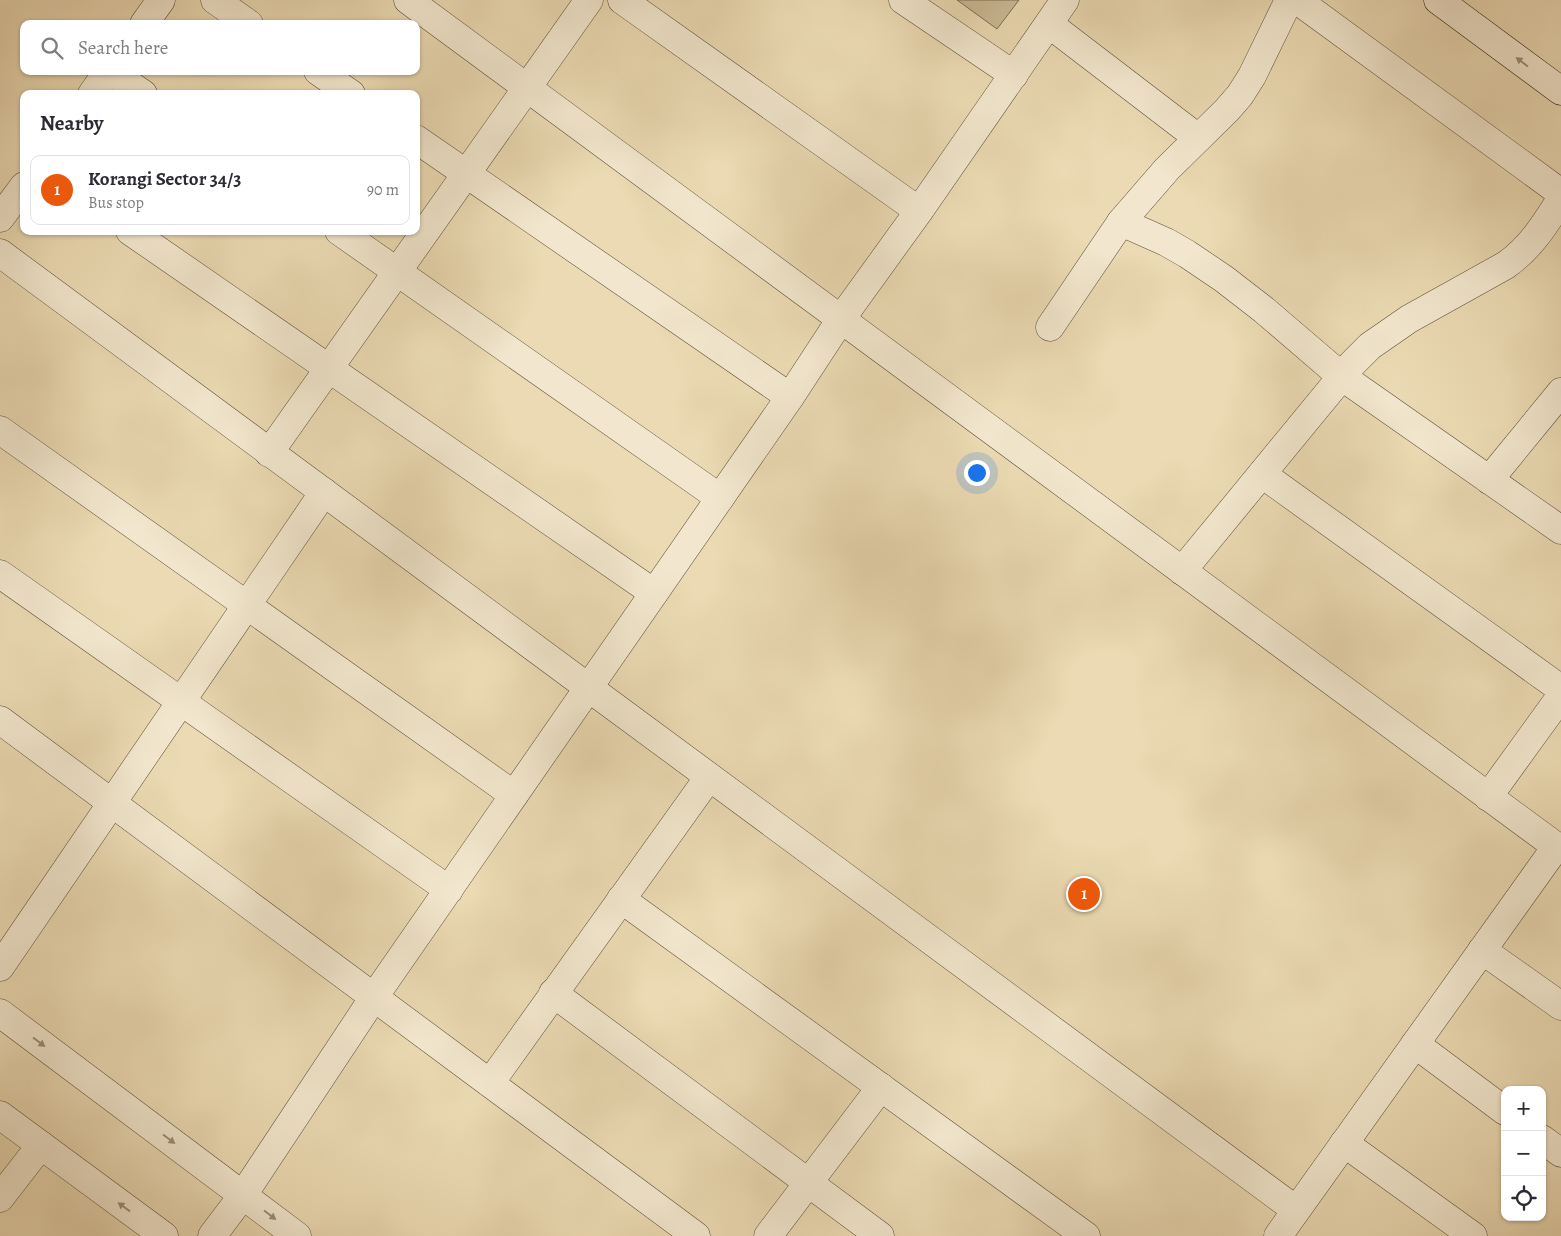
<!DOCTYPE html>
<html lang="en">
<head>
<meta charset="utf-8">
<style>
  body { margin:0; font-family:Alegreya,serif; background:#f7f7f7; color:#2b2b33 }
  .controls { position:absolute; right:15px; bottom:15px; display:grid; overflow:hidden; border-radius:10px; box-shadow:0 1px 4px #0004 }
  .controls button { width:45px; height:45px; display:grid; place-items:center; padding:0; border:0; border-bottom:1px solid #e1e1e2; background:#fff; color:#2b2b33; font:25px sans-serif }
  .you { position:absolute; left:976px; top:472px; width:18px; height:18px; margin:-12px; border:4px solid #fff; border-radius:50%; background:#1a73e8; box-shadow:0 0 0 8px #1a73e833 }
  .badge { display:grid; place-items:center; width:32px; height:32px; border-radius:50%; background:#ea580c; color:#fff; font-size:16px; font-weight:700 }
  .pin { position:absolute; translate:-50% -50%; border:2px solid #fff; box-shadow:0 1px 5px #0006 }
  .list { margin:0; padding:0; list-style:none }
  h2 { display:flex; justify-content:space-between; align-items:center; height:65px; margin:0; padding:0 20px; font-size:21px }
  h2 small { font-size:16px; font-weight:400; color:#7c7c81 }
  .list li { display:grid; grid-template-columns:32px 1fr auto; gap:15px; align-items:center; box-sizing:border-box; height:70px; margin:0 10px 10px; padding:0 10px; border:1px solid #e1e1e2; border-radius:10px }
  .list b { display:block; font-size:19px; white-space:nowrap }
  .list p { margin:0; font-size:16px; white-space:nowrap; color:#7c7c81 }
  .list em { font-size:16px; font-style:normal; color:#7c7c81 }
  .icon { flex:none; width:28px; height:28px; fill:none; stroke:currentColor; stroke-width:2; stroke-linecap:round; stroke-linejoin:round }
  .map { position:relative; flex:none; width:1561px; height:1236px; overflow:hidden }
  .search { position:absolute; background:#fff; box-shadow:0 1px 4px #0004; left:20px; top:20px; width:400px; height:55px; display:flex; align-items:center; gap:12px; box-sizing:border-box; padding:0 18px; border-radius:10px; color:#7c7c81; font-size:19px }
  .panel { position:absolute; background:#fff; box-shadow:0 1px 4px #0004; left:20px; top:90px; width:400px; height:145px; border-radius:10px }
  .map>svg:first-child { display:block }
</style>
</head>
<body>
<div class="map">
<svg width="1561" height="1236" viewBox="0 0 1561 1236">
  <rect width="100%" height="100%" fill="#ebdab3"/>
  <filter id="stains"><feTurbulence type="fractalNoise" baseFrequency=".004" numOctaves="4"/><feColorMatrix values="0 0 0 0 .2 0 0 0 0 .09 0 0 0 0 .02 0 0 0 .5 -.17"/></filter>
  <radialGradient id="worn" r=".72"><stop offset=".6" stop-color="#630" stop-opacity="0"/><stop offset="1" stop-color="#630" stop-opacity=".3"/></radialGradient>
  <!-- green -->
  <polygon fill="#cbbb97" stroke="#7d6e54" points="957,0 1019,0 997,29"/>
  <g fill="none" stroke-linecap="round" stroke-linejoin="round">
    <defs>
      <g id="minor">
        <polyline points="215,0 249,24"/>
        <polyline points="408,0 1561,850"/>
        <polyline points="622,0 919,211"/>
        <polyline points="903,0 1014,75"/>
        <polyline points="1297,0 1561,193"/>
        <polyline points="144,24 161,0"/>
        <polyline points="1049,24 1198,138"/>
        <polyline points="110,71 143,94"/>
        <polyline points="318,71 351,94"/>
        <polyline points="92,94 108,71"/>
        <polyline points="416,139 790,397"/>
        <polyline points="0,218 24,186"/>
        <polyline points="1121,222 1166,242 1187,254 1224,279 1264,310 1341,376 1561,530"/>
        <polyline points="130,231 654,593"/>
        <polyline points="339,231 720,498"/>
        <polyline points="1050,327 1121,222 1167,169 1227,110 1240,95 1252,76 1289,0"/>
        <polyline points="0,430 514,795"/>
        <polyline points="269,453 589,0"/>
        <polyline points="1262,474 1561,689"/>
        <polyline points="1489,480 1561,392"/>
        <path d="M1182 571 1352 364 1370 346 1409 319 1506 265C1531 247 1544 226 1561 199"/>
        <polyline points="0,574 449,890"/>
        <polyline points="589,688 1296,1210"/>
        <polyline points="0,720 696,1236"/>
        <polyline points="1488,797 1561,696"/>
        <polyline points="621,899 1086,1236"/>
        <polyline points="1482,950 1561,1006"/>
        <polyline points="0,967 324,492"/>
        <polyline points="553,993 880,1236"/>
        <polyline points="1415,1044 1505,1111"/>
        <polyline points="490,1083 709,777"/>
        <polyline points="1542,1139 1561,1153"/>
        <polyline points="1344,1143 1473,1236"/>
        <polyline points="0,1198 41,1145"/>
        <polyline points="768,1236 881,1087"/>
        <polyline points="1278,1236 1556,847"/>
      </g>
      <g id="tertiary">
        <polyline points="0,253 589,688"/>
        <polyline points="0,1013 297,1236"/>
        <polyline points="0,1115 164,1236"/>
        <polyline points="212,1236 243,1195 374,997 790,397 841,319 919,211 1065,0"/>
      </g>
      <polyline id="secondary" points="1438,0 1561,91"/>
    </defs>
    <!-- minor casing -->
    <use href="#minor" stroke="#5e4f3a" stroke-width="29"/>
    <!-- tertiary casing -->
    <use href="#tertiary" stroke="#5e4f3a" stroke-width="29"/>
    <!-- secondary casing -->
    <use href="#secondary" stroke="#2f2111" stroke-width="29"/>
    <!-- minor -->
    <use href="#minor" stroke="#f2e7ce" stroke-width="28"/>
    <!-- tertiary -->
    <use href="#tertiary" stroke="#f2e7ce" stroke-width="28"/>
    <!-- secondary -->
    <use href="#secondary" stroke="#f2e7ce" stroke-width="28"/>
  </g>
  <!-- one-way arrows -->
  <defs><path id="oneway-solid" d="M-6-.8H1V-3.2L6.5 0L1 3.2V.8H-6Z" transform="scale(1.25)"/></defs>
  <g fill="#9a8e79">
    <use href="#oneway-solid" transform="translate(1522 62) rotate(-143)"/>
    <use href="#oneway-solid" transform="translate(39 1042) rotate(37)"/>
    <use href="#oneway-solid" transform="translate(169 1139) rotate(37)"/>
    <use href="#oneway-solid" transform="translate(124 1207) rotate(-144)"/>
    <use href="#oneway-solid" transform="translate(270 1215) rotate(37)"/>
  </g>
  <rect width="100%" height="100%" filter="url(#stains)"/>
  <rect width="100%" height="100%" fill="url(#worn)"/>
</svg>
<div class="controls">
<button>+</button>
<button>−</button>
<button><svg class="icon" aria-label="locate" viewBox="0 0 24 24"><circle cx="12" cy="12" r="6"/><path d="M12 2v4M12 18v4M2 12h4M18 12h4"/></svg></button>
</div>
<div class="you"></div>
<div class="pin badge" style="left:1084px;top:894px">1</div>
<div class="search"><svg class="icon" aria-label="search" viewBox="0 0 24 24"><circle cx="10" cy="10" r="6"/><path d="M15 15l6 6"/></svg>Search here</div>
<section class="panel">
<h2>Nearby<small></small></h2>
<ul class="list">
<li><span class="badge">1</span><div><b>Korangi Sector 34/3</b><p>Bus stop</p></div><em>90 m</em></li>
</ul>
</section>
</div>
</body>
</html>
